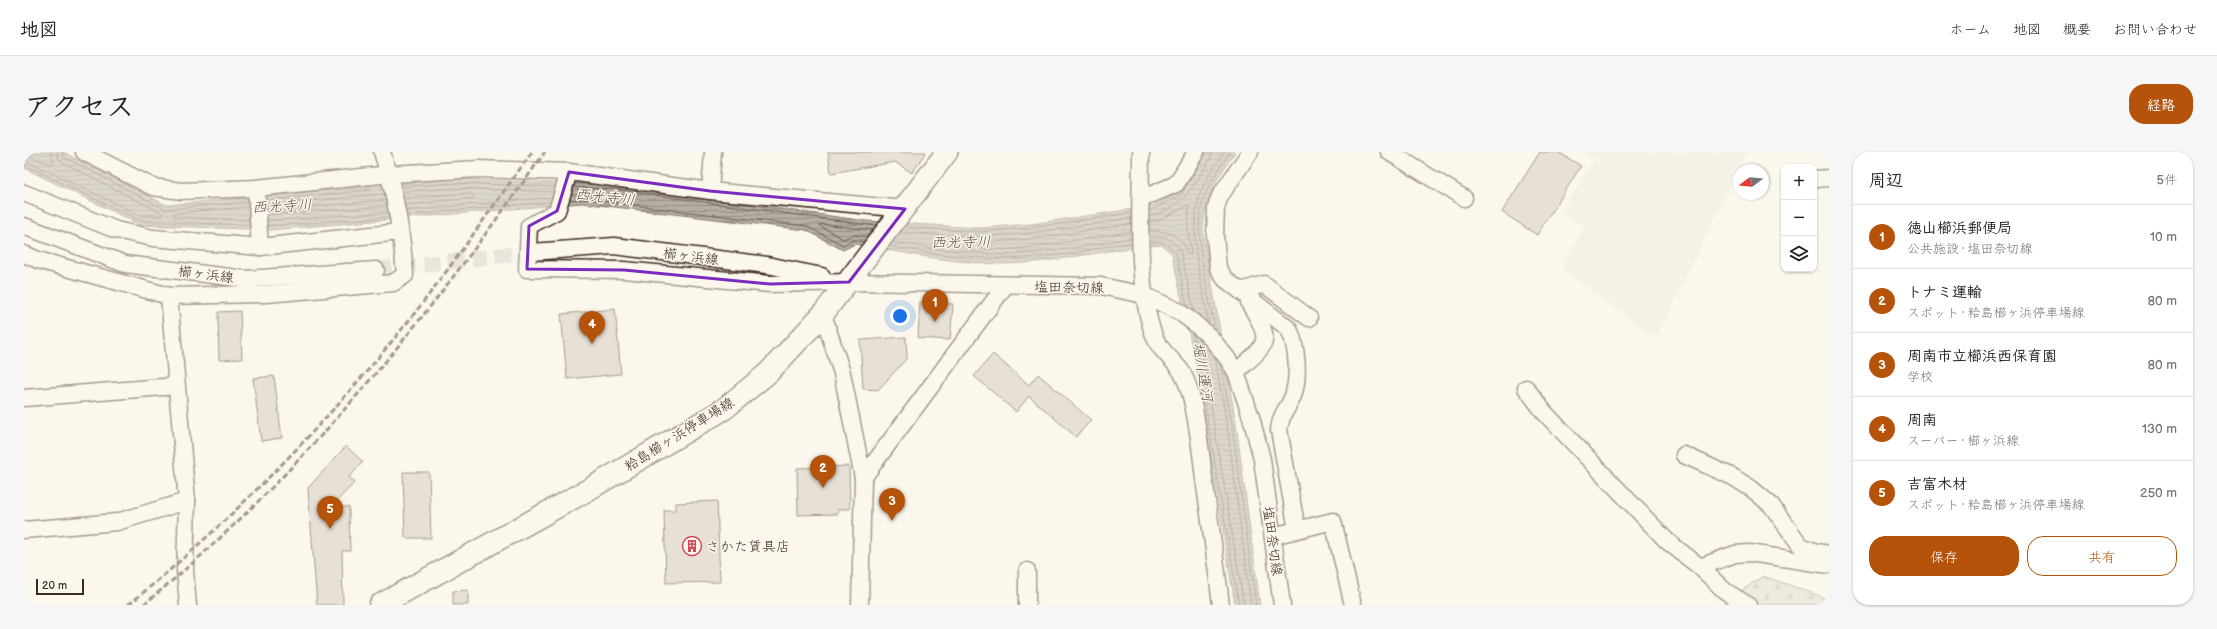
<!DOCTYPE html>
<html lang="ja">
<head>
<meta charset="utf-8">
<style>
  body { margin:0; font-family:"Balsamiq Sans","Klee One",sans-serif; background:#f6f6f6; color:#222 }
  .controls { position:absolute; right:12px; top:12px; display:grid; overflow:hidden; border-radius:8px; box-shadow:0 1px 3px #0004 }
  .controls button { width:36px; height:36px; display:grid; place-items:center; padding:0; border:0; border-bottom:1px solid #e0e0e0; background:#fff; color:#222; font:20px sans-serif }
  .compass { position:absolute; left:1709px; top:12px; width:36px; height:36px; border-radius:50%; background:#fff; box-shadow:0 1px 3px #0004; rotate:254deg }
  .scale { position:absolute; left:12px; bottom:10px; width:48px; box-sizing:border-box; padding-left:4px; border:2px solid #3b2a1e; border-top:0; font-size:11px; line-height:14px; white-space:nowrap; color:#3b2a1e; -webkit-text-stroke:3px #fbf7ec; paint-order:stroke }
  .you { position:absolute; left:876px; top:164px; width:14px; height:14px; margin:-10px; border:3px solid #fff; border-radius:50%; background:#1a73e8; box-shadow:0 0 0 6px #1a73e833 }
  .badge { display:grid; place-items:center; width:26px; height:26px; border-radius:50%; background:#b45309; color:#fff; font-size:13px; font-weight:700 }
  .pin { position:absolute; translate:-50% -33px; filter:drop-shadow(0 1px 2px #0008) }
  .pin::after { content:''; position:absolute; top:21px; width:14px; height:12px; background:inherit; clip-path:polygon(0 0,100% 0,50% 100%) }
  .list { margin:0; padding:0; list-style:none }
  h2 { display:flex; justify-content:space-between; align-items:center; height:52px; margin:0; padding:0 16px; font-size:17px }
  h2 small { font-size:13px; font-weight:400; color:#767676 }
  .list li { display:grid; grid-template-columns:26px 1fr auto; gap:12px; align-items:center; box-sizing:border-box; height:64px; padding:0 16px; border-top:1px solid #e0e0e0 }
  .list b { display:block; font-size:15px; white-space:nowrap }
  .list p { margin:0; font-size:13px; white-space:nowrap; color:#767676 }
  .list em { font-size:13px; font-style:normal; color:#767676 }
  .actions { display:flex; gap:8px; padding:12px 16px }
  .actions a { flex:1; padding:9px 0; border:1px solid #b45309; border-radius:16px; text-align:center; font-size:14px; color:#b45309 }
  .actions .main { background:#b45309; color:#fff }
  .icon { flex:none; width:22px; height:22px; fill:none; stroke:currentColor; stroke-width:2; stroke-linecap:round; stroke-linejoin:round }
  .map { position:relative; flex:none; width:1805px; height:453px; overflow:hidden; border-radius:16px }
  header { display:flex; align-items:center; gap:24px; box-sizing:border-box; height:56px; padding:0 20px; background:#fff; border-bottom:1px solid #e0e0e0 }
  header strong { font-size:19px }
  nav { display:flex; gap:22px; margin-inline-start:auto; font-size:14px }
  .intro { display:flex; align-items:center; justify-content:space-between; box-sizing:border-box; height:96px; padding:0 24px }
  h1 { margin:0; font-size:28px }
  .button { padding:10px 18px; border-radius:16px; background:#b45309; color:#fff; font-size:14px; font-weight:700 }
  main { display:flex; gap:24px; padding:0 24px }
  aside { flex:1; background:#fff; border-radius:16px; box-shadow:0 1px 3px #0004 }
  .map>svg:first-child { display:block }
</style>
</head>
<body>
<header>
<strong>地図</strong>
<nav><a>ホーム</a><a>地図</a><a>概要</a><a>お問い合わせ</a></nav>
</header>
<div class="intro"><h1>アクセス</h1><a class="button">経路</a></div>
<main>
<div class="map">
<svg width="1805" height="453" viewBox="0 0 1805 453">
  <defs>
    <pattern id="forest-firs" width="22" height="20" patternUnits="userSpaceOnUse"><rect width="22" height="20" fill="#dfd9ce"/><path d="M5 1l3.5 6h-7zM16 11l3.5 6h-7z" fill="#c0bab0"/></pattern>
    <pattern id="water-rules" width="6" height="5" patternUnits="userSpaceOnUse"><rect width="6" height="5" fill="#b6aea2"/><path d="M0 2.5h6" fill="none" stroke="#958e83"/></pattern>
  </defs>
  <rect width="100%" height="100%" fill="#fbf7ec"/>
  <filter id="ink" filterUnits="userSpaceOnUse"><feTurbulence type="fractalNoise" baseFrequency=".025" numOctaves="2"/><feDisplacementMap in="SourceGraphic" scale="8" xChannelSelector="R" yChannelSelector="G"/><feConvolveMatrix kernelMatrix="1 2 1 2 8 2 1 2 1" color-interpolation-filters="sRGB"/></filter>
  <g filter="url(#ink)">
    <!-- built -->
    <polygon fill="#ede8dd" points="1560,0 1723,0 1632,187 1537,116 1561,75 1537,61 1570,7"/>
    <!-- forest -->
    <polygon fill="url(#forest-firs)" stroke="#8d8276" points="1739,424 1796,444 1805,450 1805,453 1697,453"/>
    <!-- water -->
    <path fill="url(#water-rules)" stroke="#85796d" d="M0 0H39L142 53 429 27 588 33 842 69 955 76 1007 72 1129 54 1153 41 1180 0H1211C1191 31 1181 42 1179 80L1212 272 1236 453H1211L1172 214 1148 102 1138 93C1085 96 1034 111 981 112 931 112 880 101 831 92L819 98 782 78 558 51 246 78 116 73 0 16Z"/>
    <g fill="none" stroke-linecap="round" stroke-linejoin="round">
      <!-- shore -->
      <g stroke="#6c5f53" stroke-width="1">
        <polyline points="38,0 40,5 141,57 224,50"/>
        <polyline points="0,2 28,13 30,10 27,0"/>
        <polyline points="0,8 118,64 139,64 138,61 38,10 34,5 33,0"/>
        <polyline points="0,13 117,69 225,73"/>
        <polyline points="377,35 429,31 531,35"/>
        <polyline points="550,35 588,37 852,74"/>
        <polyline points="378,40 429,36 530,40"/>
        <polyline points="380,46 429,42 449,42 451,44 449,46 381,53"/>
        <polyline points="242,48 359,37"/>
        <polyline points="546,48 559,47 782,74 819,93 830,88 840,90"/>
        <polyline points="242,53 360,42"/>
        <polyline points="224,55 151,61 149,63 151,65 225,68"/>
        <polyline points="243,59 362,48"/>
        <polyline points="382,59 528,45"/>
        <polyline points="1125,59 1156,44 1183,0"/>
        <polyline points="243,63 363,54"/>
        <polyline points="383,63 526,50"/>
        <path d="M1125 64C1158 59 1171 31 1187 6L1188 0"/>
        <polyline points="243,69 364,60"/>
        <path d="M1125 70 1135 68 1165 53 1164 80 1167 102 1164 103C1158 83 1145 78 1125 79"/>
        <path d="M1107 72 1008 87 955 91 953 93C971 108 1081 81 1107 80"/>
        <polyline points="244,74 365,65"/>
        <polyline points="880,75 955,80 1007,76 1107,61"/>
        <polyline points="876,80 955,85 1008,81 1107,66"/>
        <polyline points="843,85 830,83 819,87 795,73 797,72 849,78"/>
        <polyline points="1125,85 1142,85 1156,97 1170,159"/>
        <polyline points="869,90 912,97 981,103 1044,97 1107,86"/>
        <polyline points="1125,90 1139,90 1152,100 1163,155"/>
        <path d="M865 94C925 105 984 111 1044 102 1065 99 1086 92 1107 91"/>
        <path d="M1185 172C1177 129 1162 79 1178 37 1183 24 1193 12 1200 0"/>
        <path d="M1191 177C1185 147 1170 85 1177 57 1181 35 1195 18 1206 0"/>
        <polyline points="1169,182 1215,453"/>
        <polyline points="1176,188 1220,453"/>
        <polyline points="1191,205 1203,273 1227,453"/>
        <polyline points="1197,214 1208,272 1232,453"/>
      </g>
    </g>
    <!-- building -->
    <g fill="#ccc4b9" stroke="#3b2a1e">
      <polygon points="804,0 902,0 888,21 871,10 807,21"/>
      <polygon points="1516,0 1534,0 1557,14 1513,83 1478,60"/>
      <polygon points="896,150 929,152 926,188 894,186"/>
      <polygon points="591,157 597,222 543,227 537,162"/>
      <polygon points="216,159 218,207 195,208 194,160"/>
      <polygon points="882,185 883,206 854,238 839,237 836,188"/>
      <polygon points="969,202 1005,233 1014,222 1067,268 1052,285 1005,244 992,260 950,224"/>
      <polygon points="250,224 258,286 237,289 229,226"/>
      <polygon points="322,294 339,310 325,325 331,330 307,355 325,355 326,399 318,399 319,453 293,453 284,336"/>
      <polygon points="825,314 826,357 814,357 814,362 774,363 773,316"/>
      <polygon points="379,320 405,320 407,386 381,386"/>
      <polygon points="693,349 696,430 642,431 640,358 652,358 652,351"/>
      <polygon points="444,438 444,453 429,453 429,439"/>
    </g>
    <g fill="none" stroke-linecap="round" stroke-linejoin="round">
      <!-- minor-tunnel -->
      <polyline stroke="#d5cec3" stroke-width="16" stroke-dasharray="16 8" stroke-linecap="butt" points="352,118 507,100"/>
      <defs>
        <g id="minor">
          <polyline points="60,0 129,35 157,39 232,36 366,22 454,17 545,20 686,39 881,57"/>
          <path d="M1117 0C1117 53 1111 137 1131 186 1136 198 1145 204 1153 214 1161 222 1164 234 1167 244 1174 271 1177 300 1180 327 1186 369 1192 411 1197 453"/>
          <path d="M1226 0 1196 44 1192 56 1191 83 1194 116 1201 127 1265 177C1273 194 1275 222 1270 241 1266 255 1257 259 1255 278L1273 378"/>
          <polyline points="1365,0 1440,46"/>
          <polyline points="545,20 533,59 505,74 503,117 600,118 746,132 825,130 1077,134 1120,143 1154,159 1169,170 1186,185 1203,206 1212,220 1227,265 1238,307 1258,453"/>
          <polyline points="1790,27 1805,26"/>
          <polyline points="232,36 236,95"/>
          <polyline points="686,39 689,0"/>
          <polyline points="0,41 92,78 129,86 236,95 376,80"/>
          <polyline points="1117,47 1152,32 1172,0"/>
          <polyline points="0,74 101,112 221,127 352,118"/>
          <polyline points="507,100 590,94 743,113 798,124"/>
          <path d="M0 102 14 108 145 144 242 142 369 131 381 123C378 82 371 39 358 0"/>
          <polyline points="1217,139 1240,132 1285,166"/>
          <polyline points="145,144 163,349 161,419 164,453"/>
          <polyline points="799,162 818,221 839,326 836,453"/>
          <path d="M1212 220C1244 191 1250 191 1225 151"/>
          <polyline points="1502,236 1520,260 1643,389 1676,415 1701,439 1724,453"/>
          <polyline points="0,246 152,234"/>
          <polyline points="1660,303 1709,325 1728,337 1747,353 1777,394 1792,400 1805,402"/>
          <polyline points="839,326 981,134"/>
          <polyline points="0,378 93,370 163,349"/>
          <polyline points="1249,384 1309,369 1329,453"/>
          <polyline points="1676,415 1711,402 1725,401 1805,413"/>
          <polyline points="1003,453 1003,419"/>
        </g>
        <polyline id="major" points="356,453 562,339 700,257 744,221 799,162 923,0"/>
      </defs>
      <!-- minor casing -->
      <use href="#minor" stroke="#3b2a1e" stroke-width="19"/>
      <!-- major casing -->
      <use href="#major" stroke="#3b2a1e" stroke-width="24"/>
      <!-- minor -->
      <use href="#minor" stroke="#fbf7ec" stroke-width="16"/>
      <!-- major -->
      <use href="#major" stroke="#fbf7ec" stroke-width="21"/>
      <!-- rail -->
      <g stroke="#3b2a1e" stroke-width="3" stroke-dasharray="6 3" stroke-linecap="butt">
        <path d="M104 453C199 376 286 288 364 194 416 132 461 65 508 0"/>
        <path d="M119 453C277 325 404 165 521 0"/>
      </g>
    </g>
  </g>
  <!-- marked area -->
  <path d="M0 0H1805V453H0ZM545 20 686 39 881 57 825 130 746 132 600 118 503 117 505 74 533 59Z" fill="#fbf7ec" fill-opacity=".55" fill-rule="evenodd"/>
  <path fill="none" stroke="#7b2cbf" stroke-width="3" stroke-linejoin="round" d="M545 20 686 39 881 57 825 130 746 132 600 118 503 117 505 74 533 59Z"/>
  <!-- icons -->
  <defs>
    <symbol id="building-ring" viewBox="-11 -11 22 22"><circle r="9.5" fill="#fbf7ec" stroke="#d1495b" stroke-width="1.5"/><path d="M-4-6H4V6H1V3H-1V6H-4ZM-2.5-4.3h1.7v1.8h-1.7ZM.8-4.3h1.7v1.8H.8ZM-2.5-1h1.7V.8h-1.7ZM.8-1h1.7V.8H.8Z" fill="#d1495b"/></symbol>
  </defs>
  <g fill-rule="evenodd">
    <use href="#building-ring" x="657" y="383" width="22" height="22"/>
  </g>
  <g text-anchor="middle" stroke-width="3" stroke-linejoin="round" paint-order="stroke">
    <!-- street labels -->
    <g font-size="14" fill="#3b2a1e" stroke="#fbf7ec">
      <text transform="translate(667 104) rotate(7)" y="5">櫛ヶ浜線</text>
      <text transform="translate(182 122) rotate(7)" y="5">櫛ヶ浜線</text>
      <text transform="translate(1045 135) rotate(1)" y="5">塩田奈切線</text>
      <text transform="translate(655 282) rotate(-32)" y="5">粭島櫛ヶ浜停車場線</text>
      <text transform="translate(1249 389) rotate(82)" y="5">塩田奈切線</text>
    </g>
    <!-- poi labels -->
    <g font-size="14" fill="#3b2a1e" stroke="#fbf7ec" text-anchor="start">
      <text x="682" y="399">さかた賃具店</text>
    </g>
    <!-- water labels -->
    <g font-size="15" font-style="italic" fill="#605246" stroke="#fbf7ec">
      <text transform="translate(581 45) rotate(6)" y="5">西光寺川</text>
      <text transform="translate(258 54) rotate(-3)" y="5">西光寺川</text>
      <text transform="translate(937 90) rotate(-1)" y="5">西光寺川</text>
      <text transform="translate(1179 220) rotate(80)" y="5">堀川運河</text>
    </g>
  </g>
</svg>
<div class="controls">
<button>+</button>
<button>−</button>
<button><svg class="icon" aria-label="layers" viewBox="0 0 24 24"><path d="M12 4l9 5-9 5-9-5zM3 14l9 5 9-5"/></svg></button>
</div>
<svg class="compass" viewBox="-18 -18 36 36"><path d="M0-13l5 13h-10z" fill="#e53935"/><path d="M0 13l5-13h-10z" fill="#767676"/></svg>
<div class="scale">20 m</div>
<div class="you"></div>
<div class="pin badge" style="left:911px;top:170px">1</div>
<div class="pin badge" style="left:799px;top:336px">2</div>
<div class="pin badge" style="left:868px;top:369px">3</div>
<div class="pin badge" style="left:568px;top:192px">4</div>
<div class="pin badge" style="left:306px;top:377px">5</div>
</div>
<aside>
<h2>周辺<small>5件</small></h2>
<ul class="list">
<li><span class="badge">1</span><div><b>徳山櫛浜郵便局</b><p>公共施設 · 塩田奈切線</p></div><em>10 m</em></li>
<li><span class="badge">2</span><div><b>トナミ運輸</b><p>スポット · 粭島櫛ヶ浜停車場線</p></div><em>80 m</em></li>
<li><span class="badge">3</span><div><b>周南市立櫛浜西保育園</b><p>学校</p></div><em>80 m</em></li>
<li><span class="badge">4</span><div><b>周南</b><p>スーパー · 櫛ヶ浜線</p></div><em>130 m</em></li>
<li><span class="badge">5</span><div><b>吉富木材</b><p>スポット · 粭島櫛ヶ浜停車場線</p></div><em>250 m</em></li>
</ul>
<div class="actions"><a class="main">保存</a><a>共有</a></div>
</aside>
</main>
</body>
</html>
